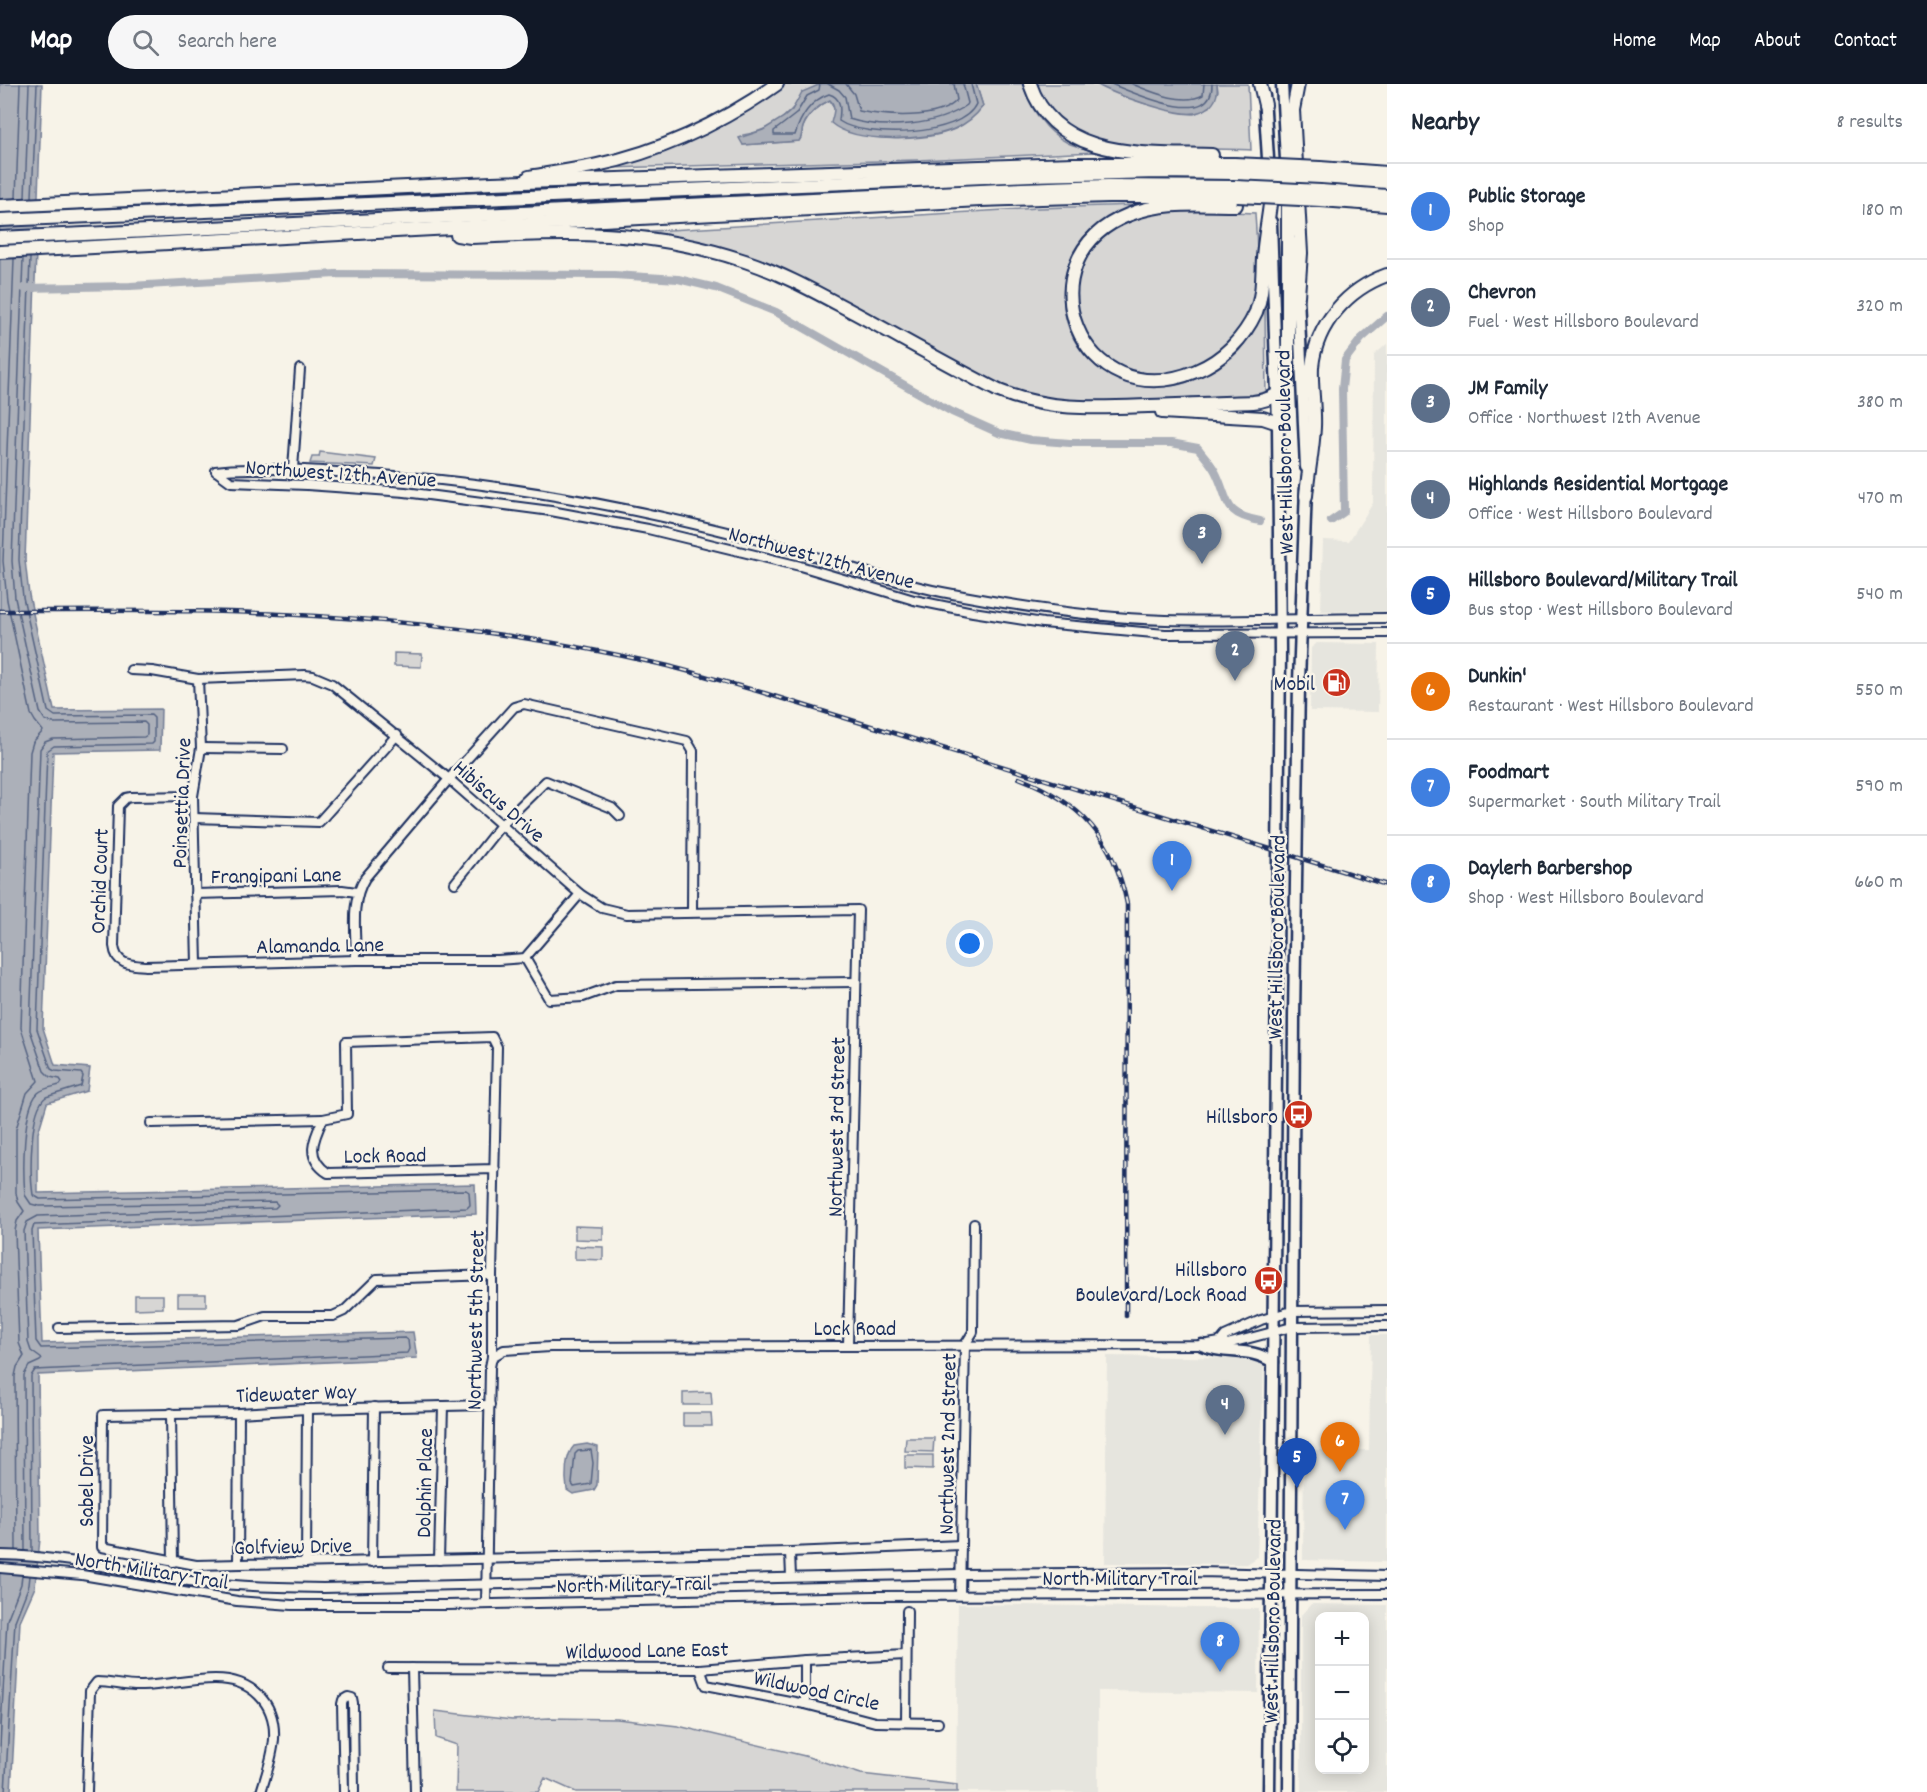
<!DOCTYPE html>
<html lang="en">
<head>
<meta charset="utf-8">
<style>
  body { margin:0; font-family:Dekko,sans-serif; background:#f6f6f7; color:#1f2937 }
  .controls { position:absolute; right:18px; bottom:18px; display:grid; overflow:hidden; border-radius:12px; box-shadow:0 3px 15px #0003 }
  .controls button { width:54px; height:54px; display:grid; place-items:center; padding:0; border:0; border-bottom:2px solid #e0e1e3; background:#fff; color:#1f2937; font:30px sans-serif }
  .you { position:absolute; left:970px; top:860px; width:21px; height:21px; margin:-15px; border:4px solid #fff; border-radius:50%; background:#1a73e8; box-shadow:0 0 0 9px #1a73e833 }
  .badge { display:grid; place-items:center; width:39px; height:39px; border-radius:50%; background:#111827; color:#fff; font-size:20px; font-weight:700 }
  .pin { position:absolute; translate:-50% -50px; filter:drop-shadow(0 2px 3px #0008) }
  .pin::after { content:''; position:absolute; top:32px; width:21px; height:18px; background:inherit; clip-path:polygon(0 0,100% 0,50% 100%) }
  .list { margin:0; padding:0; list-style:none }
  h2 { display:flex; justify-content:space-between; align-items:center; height:78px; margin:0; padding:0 24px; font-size:26px }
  h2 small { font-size:20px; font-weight:400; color:#747a83 }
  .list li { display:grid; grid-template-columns:39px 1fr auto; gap:18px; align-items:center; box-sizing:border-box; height:96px; padding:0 24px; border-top:2px solid #e0e1e3 }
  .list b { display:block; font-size:22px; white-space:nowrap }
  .list p { margin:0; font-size:20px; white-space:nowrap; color:#747a83 }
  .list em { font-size:20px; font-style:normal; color:#747a83 }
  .icon { flex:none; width:33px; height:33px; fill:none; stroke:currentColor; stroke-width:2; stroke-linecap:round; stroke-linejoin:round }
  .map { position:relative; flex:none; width:1387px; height:1708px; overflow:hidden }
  header { display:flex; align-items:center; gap:36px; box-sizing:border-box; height:84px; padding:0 30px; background:#111827; color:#fff }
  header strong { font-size:28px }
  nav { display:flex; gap:33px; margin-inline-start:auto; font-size:21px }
  .search { width:420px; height:54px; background:#f6f6f7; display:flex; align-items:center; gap:15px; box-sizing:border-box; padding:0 21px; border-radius:33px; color:#747a83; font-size:22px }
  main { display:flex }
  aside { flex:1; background:#fff }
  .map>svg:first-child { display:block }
</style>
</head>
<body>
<header>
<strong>Map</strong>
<div class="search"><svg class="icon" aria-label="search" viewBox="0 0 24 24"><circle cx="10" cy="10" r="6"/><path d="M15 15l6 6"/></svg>Search here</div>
<nav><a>Home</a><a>Map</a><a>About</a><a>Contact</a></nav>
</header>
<main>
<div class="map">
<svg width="1387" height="1708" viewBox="0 0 1387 1708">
  <rect width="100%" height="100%" fill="#f7f3e8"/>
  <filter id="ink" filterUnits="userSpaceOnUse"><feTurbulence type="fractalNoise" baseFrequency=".0167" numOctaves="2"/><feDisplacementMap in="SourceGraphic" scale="12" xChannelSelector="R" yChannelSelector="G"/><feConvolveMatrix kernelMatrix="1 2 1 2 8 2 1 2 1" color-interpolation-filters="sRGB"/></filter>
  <g filter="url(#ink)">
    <!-- built -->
    <g fill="#e6e5de" fill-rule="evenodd">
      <polygon points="1387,260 1387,528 1321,527 1323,456 1349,457 1373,419 1374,271"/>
      <polygon points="1317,559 1379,560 1378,628 1310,627 1311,564"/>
      <polygon points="1371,1251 1387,1251 1387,1478 1303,1476 1304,1366 1369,1366"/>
      <polygon points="1107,1272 1253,1274 1264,1282 1257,1473 1246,1480 1105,1479"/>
      <polygon points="958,1520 1259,1525 1258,1609 1098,1607 1098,1708 956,1708"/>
      <path d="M1311 1520 1387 1521V1708H1301V1531ZM1320 1532H1364V1686H1320Z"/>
    </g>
    <!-- green -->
    <g fill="#d7d6d4" stroke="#798299" stroke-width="1.5">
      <path d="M785 0H821C806 6 800 17 789 28 777 41 760 48 743 51V61L799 57C803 52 801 49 803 43 808 31 819 21 830 16L835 27 832 39C846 43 861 50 876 53 900 57 942 54 962 41 970 36 976 28 983 22L976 0H1023C1029 23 1046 48 1068 59 1077 63 1087 65 1095 68L918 76 608 84 771 11Z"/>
      <path d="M1035 0H1096L1143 19 1184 29 1194 30 1210 23 1218 7 1217 0H1248L1251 66C1202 63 1103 71 1065 41 1051 30 1042 16 1035 0Z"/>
      <path d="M1137 121C1132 126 1123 128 1117 131 1104 137 1088 146 1080 158 1071 169 1066 187 1064 201 1055 283 1145 330 1212 286 1223 280 1237 271 1244 260 1245 258 1246 253 1246 251 1251 240 1259 230 1265 219L1266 313 1072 319 1012 308 782 187 635 148 1038 124Z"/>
      <path d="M1182 126 1255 129C1257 167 1262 203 1244 237L1245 239 1239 250 1206 279 1157 293 1124 287 1089 259 1074 218 1077 191 1089 163 1114 142 1152 129Z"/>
      <polygon points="320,368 376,375 374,382 310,379 312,373 319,373"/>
      <polygon points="394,569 422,570 421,583 394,582"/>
      <polygon points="575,1142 603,1143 603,1156 575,1155"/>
      <polygon points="575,1162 603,1163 603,1176 575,1175"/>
      <rect x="178" y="1210" width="28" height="13"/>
      <polygon points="135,1211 163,1211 163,1224 135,1225"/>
      <polygon points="711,1308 712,1321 683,1321 683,1309"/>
      <polygon points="683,1329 711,1329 712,1342 683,1342"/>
      <polygon points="906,1354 934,1354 933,1368 905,1367"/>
      <polygon points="905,1371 933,1371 933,1385 905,1384"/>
      <polygon points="435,1627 512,1636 550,1634 617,1635 678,1642 805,1672 861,1690 957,1701 957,1708 576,1708 545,1694 538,1708 456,1708 457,1661 436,1654"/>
    </g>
    <!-- water -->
    <g fill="#acb0b9" stroke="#727c95" stroke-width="1.5">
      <polygon points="0,0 42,0 25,476 29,511 54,626 161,625 160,666 53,668 43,944 55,981 90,984 87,1007 47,1019 38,1049 38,1109 475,1100 476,1130 38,1146 42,1259 413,1248 417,1274 38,1291 40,1455 35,1503 20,1537 11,1708 0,1708"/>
      <path d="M821 0H976L983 22C976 32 966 40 954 45 926 57 855 60 831 39 833 30 837 23 830 16 819 21 807 31 803 43 801 49 803 52 799 57L743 61 739 54 763 46 784 33 792 26 802 8Z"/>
      <path d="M1096 0H1217C1219 16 1211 26 1195 29 1177 33 1113 10 1096 0Z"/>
      <path d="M587 1360 598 1363 597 1401 594 1406 573 1410 567 1406C565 1393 565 1371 574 1362Z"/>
    </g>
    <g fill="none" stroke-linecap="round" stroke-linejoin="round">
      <!-- shore -->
      <g stroke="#556382" stroke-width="1.5">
        <path d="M820 0 819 6 807 12 796 30 774 47V51H795C800 33 811 16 829 10 843 14 840 27 839 37 865 55 961 53 976 20L971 0"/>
        <path d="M828 0 839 6 845 13 849 35C883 46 938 42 967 21L968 19 963 0"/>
        <path d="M846 0 854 10 859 27C884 32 939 37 957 16L954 0"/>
        <path d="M1111 0C1134 9 1213 46 1212 0"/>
        <path d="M1132 0C1152 8 1183 22 1203 11L1204 0"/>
        <polyline points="25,113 29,0"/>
        <polyline points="32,113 37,0"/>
        <polyline points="16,114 20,0"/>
        <path d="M23 174 12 477 15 514 40 628 45 636 53 639 144 638 147 641V651L144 653 53 655 45 658 40 665 30 946 44 987 50 993 60 995 62 998 60 1001C53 1003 43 1004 38 1009 22 1025 23 1089 25 1111L31 1120 39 1122 275 1118 278 1121 275 1124 38 1132 27 1138 24 1147 28 1258 31 1267 42 1275 40 1277 29 1282 24 1291 25 1467"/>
        <path d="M30 174 19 476 23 513 48 627 55 632 151 631 154 634V658L152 660 54 662 47 667 37 945 51 985 55 987 81 989 83 992 81 1002 46 1013C29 1025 30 1091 33 1111L40 1115 466 1106 469 1108 470 1121 467 1124 34 1141 32 1147 36 1257 41 1264 405 1254 408 1256 409 1265 407 1269 35 1286 31 1292 32 1468"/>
        <polyline points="14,175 3,477 7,516 31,630 35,637 43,647 33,658 30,668 21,944 38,997 27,1009 16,1045 16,1109 18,1118 24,1127 17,1137 15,1147 19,1259 24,1272 17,1283 15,1292 16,1466"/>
        <polygon points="591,1366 593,1379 591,1400 574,1403 572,1400 575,1370 578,1367"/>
        <polyline points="0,1662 7,1536 21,1500 22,1491"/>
        <polyline points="5,1708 15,1537 29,1501 30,1492"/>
      </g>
      <!-- canal -->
      <g stroke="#acb0b9" stroke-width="8">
        <path d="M24 204 130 202 336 190 614 191 678 195 716 204 776 228 952 328 999 349 1031 356 1070 359H1171L1198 364C1203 371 1211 379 1215 387 1230 416 1221 430 1260 437"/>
        <polyline points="1331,437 1344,428 1342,305 1345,276 1361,255 1387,232"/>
      </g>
      <defs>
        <g id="minor">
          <polyline points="293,385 300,285"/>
          <polyline points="216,387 231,398 307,401 405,408 551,427 648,445 800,482 914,516 973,528 1043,539 1165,550 1387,549"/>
          <path d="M216 387C234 384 251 385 270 385 302 385 333 388 365 390 498 397 641 425 770 459 827 475 883 496 942 508 1015 522 1092 534 1166 536 1240 538 1313 534 1387 534"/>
          <polyline points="131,586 152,587 198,595 305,591 313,592 332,600 449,695 580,810 602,824 627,830 858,826 848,1261"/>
          <polyline points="201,664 283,665"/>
          <path d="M193 712 131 713 126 714 118 722 114 862C116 881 130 881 146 882L356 876H498L525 874 580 810"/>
          <polyline points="194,734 319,738 397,651"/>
          <polyline points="455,799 501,741 546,697 612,724 620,732"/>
          <polyline points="195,810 342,806 357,808"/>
          <polyline points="525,874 549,915 583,913 616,901 856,898"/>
          <path d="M356 876C356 849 350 818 365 794L449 695 514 623 524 620 687 657 693 667 692 828"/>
          <polyline points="197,880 193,712 201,664 198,595"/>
          <polyline points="151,1039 323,1035"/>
          <polyline points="59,1244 239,1241 265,1232 333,1232 344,1227 377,1195 492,1191"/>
          <polyline points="1220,1258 1225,1252 1261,1236 1292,1227 1387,1226"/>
          <polyline points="492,1273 504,1266 550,1263 1202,1261 1220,1258 1227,1260 1292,1243 1387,1242"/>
          <polyline points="490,1321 307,1325 239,1329 103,1331 102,1463 196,1481 790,1468 961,1461"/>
          <polyline points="171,1329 173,1478"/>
          <polyline points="790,1468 791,1493"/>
          <path d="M0 1471C57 1472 112 1484 168 1494 219 1502 270 1503 323 1504L960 1490 1199 1488 1387 1492"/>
          <polyline points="439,1476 443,1322"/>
          <polyline points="372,1478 374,1323"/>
          <polyline points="306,1479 307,1325"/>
          <polyline points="238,1480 239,1329"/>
          <polyline points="0,1484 82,1491 237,1517 292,1521 447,1521 873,1512 1387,1510"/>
          <polyline points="960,1511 965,1261 973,1248 974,1140"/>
          <path d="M486 1520 490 1283 492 1273V1191L497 963 492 953 346 958 347 1030 323 1035C313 1056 305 1074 328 1089L495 1085"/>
          <polyline points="388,1584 700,1585 805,1576 906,1571"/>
          <polyline points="412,1584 415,1708"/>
          <polyline points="700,1585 706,1601 805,1620 875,1638 938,1639"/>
          <polyline points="805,1620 805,1576"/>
          <polyline points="906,1638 907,1527"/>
          <path d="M87 1708 90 1607 97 1598C112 1598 127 1603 142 1602 167 1601 191 1595 215 1595 251 1595 276 1618 274 1655 273 1672 266 1691 261 1708"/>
          <polyline points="344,1708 342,1620 343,1616 348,1613 352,1614 353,1619 354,1708"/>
        </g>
        <g id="major">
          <polyline points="1282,0 1288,114"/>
          <polyline points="1264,12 1269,90"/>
          <polyline points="1293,159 1298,212 1306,383"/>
          <path d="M1202 1261C1229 1272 1248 1262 1273 1278"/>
          <polyline points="1269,1708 1280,568 1278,339 1271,138"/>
          <polyline points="1289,1708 1294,933 1299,598 1306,404"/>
        </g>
        <g id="highway">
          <path d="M1030 0C1056 77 1146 69 1212 71"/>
          <polyline points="1260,0 1265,21"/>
          <polyline points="1298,0 1293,26 1301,169 1298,212"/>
          <polyline points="1320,84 1387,89"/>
          <path d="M529 93C551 89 574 86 597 81 663 67 723 38 777 0"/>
          <polyline points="1321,93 1387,98"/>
          <polyline points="1321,107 1387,112"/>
          <polyline points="1321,116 1387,121"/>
          <path d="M1236 121C1200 121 1163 117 1128 131 1018 175 1080 336 1196 287 1223 276 1244 254 1256 228 1263 210 1262 193 1263 174 1264 156 1268 138 1270 120"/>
          <polyline points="0,122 492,99 1074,80 1234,80"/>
          <polyline points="0,136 1031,91 1159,88 1234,89"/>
          <path d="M457 151 471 153C569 148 650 145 745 177 784 190 819 210 855 229 903 255 950 282 999 307 1048 327 1096 324 1148 322 1183 321 1218 319 1253 318 1272 316 1283 310 1288 291V109"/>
          <polyline points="0,154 1022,105 1108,102 1236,103"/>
          <polyline points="0,168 980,116 1109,112 1237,112"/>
          <polyline points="1162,328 1263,334 1278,339"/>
          <path d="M1306 412C1308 389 1313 366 1314 343 1315 323 1311 303 1312 283 1316 240 1348 205 1387 191"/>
        </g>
      </defs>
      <!-- minor casing -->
      <use href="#minor" stroke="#1b2f5e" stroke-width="12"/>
      <!-- major casing -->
      <use href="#major" stroke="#1b2f5e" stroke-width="15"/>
      <!-- highway casing -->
      <use href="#highway" stroke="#1b2f5e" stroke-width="16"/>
      <!-- minor -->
      <use href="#minor" stroke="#f7f3e8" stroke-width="8"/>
      <!-- major -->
      <use href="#major" stroke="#f7f3e8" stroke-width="10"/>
      <!-- highway -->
      <use href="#highway" stroke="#f7f3e8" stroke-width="12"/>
      <defs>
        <g id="rail">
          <path d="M0 527C110 527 221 525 331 533 443 540 555 556 664 581 697 589 731 600 764 609L1387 801"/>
          <path d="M1019 694C1081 718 1114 755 1127 820L1126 1232"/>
        </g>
      </defs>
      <!-- rail casing -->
      <use href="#rail" stroke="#1b2f5e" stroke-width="4.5"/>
      <!-- rail -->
      <use href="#rail" stroke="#f7f3e8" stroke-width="2" stroke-dasharray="7" stroke-linecap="butt"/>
      <defs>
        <g id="highway-bridge">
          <polyline points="1234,80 1320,84"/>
          <polyline points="1234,89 1321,93"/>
          <polyline points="1236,103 1321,107"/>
          <polyline points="1237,112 1321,116"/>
        </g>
      </defs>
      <!-- highway-bridge casing -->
      <use href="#highway-bridge" stroke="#1b2f5e" stroke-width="16" stroke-linecap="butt"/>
      <!-- highway-bridge -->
      <use href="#highway-bridge" stroke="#f7f3e8" stroke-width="12"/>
    </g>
  </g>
  <!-- icons -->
  <defs>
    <symbol id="fuel-disc" viewBox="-11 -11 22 22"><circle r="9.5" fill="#c8321e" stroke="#f7f3e8"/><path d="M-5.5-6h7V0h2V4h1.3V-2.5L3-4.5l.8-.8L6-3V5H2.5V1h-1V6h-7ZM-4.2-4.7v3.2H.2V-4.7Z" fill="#fff"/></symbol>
    <symbol id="bus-disc" viewBox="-11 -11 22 22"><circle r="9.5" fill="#c8321e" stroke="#f7f3e8"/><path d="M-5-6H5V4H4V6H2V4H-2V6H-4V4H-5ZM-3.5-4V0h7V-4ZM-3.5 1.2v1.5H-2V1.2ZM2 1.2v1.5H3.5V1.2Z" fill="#fff"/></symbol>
  </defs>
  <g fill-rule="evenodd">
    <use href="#fuel-disc" x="1320" y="582" width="33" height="33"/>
    <use href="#bus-disc" x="1282" y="1014" width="33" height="33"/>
    <use href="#bus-disc" x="1252" y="1180" width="33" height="33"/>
  </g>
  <g text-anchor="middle" stroke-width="5" stroke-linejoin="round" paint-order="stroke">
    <!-- street labels -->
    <g font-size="22" fill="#1b2f5e" stroke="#f7f3e8">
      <text transform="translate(1283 368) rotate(-91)" y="8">West Hillsboro Boulevard</text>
      <text transform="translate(341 388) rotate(4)" y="8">Northwest 12th Avenue</text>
      <text transform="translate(822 472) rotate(15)" y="8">Northwest 12th Avenue</text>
      <text transform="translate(500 716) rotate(41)" y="8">Hibiscus Drive</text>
      <text transform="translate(180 719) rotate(-88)" y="8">Poinsettia Drive</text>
      <text transform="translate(276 790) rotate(-1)" y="8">Frangipani Lane</text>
      <text transform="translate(98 797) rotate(-88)" y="8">Orchid Court</text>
      <text transform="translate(1275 853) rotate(-89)" y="8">West Hillsboro Boulevard</text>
      <text transform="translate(320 860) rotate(-1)" y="8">Alamanda Lane</text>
      <text transform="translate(835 1043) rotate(-89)" y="8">Northwest 3rd Street</text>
      <text transform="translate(385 1070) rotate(-1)" y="8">Lock Road</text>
      <text transform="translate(474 1236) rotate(-89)" y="8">Northwest 5th Street</text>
      <text x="855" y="1251">Lock Road</text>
      <text transform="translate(296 1308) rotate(-2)" y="8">Tidewater Way</text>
      <text transform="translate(946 1360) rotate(-89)" y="8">Northwest 2nd Street</text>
      <text transform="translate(85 1397) rotate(-90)" y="8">Sabel Drive</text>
      <text transform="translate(423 1399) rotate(-89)" y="8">Dolphin Place</text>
      <text transform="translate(293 1461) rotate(-1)" y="8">Golfview Drive</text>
      <text transform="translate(152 1485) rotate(9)" y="8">North Military Trail</text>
      <text x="1120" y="1501">North Military Trail</text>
      <text transform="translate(634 1499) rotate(-1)" y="8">North Military Trail</text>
      <text transform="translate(1271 1537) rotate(-89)" y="8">West Hillsboro Boulevard</text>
      <text transform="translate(647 1565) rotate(-1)" y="8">Wildwood Lane East</text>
      <text transform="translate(817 1605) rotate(12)" y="8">Wildwood Circle</text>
    </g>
    <!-- poi labels -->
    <g font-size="22" fill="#1b2f5e" stroke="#f7f3e8" text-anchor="end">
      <text x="1315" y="606">Mobil</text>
      <text x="1278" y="1039">Hillsboro</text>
      <text x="1247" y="1192">Hillsboro<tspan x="1247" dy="25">Boulevard/Lock Road</tspan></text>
    </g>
  </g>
</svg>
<div class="controls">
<button>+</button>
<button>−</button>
<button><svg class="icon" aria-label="locate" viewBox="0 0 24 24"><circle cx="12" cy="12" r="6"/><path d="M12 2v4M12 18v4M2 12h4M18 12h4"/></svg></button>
</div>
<div class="you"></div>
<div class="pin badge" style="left:1172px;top:807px;background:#3f7fe0">1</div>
<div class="pin badge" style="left:1235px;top:597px;background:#5c6f8a">2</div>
<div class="pin badge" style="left:1202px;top:480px;background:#5c6f8a">3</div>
<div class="pin badge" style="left:1225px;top:1351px;background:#5c6f8a">4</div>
<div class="pin badge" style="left:1297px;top:1404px;background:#1a4fb4">5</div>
<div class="pin badge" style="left:1340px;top:1388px;background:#e8710a">6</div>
<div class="pin badge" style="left:1345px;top:1446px;background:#3f7fe0">7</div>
<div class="pin badge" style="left:1220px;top:1588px;background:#3f7fe0">8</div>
</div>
<aside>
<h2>Nearby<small>8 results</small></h2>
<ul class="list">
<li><span class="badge" style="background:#3f7fe0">1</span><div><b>Public Storage</b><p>Shop</p></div><em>180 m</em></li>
<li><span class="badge" style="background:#5c6f8a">2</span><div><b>Chevron</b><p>Fuel · West Hillsboro Boulevard</p></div><em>320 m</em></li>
<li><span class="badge" style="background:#5c6f8a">3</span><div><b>JM Family</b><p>Office · Northwest 12th Avenue</p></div><em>380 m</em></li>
<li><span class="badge" style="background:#5c6f8a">4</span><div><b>Highlands Residential Mortgage</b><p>Office · West Hillsboro Boulevard</p></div><em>470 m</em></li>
<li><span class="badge" style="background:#1a4fb4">5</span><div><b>Hillsboro Boulevard/Military Trail</b><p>Bus stop · West Hillsboro Boulevard</p></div><em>540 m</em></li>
<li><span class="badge" style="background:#e8710a">6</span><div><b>Dunkin'</b><p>Restaurant · West Hillsboro Boulevard</p></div><em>550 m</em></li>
<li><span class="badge" style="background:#3f7fe0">7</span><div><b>Foodmart</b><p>Supermarket · South Military Trail</p></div><em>590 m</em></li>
<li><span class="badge" style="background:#3f7fe0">8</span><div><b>Daylerh Barbershop</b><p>Shop · West Hillsboro Boulevard</p></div><em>660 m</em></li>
</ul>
</aside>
</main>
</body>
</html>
